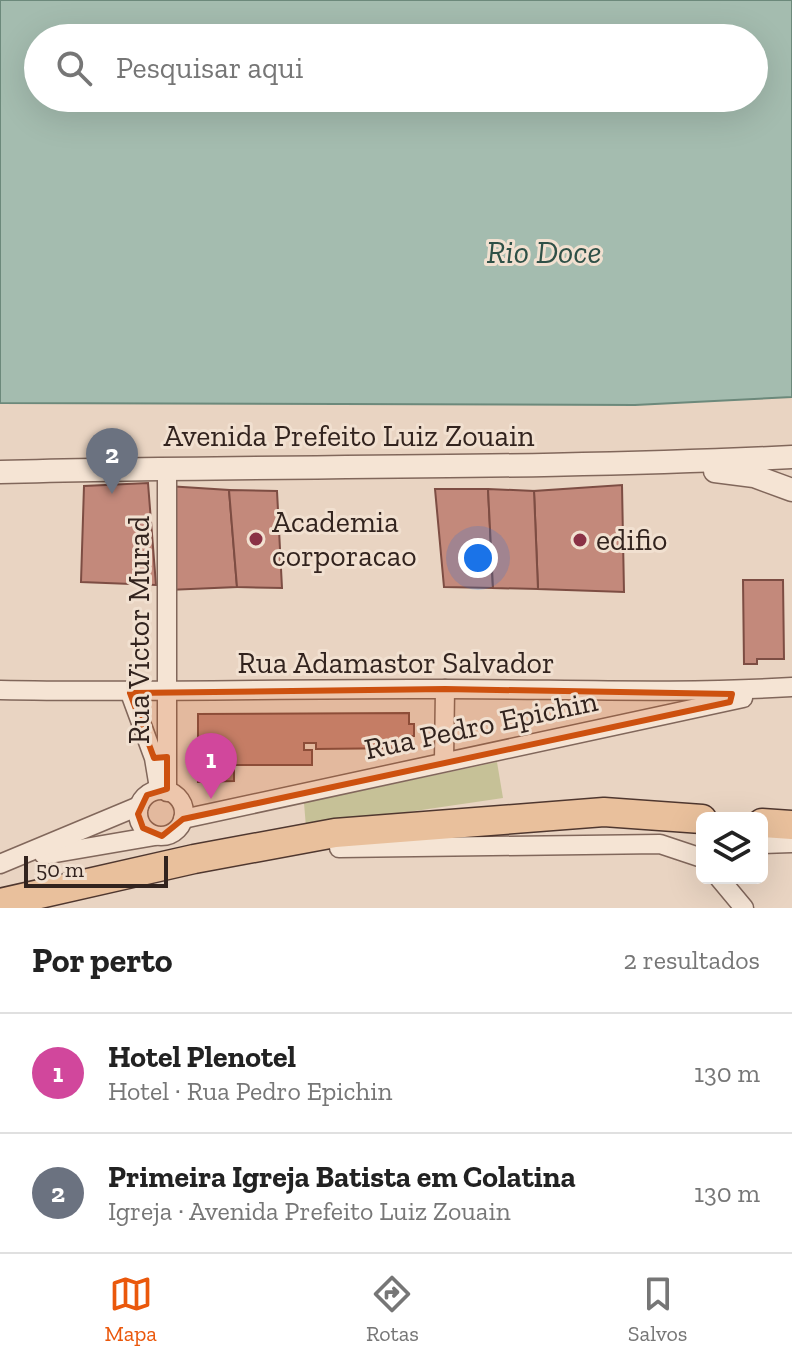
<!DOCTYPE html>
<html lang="pt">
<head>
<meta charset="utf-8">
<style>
  body { margin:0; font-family:"Zilla Slab",serif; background:#f2f2f2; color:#222 }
  .controls { position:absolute; right:24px; bottom:24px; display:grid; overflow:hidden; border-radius:12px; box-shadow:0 8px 32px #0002 }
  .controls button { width:72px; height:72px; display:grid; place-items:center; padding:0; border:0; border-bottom:2px solid #e0e0e0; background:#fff; color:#222; font:40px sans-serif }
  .scale { position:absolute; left:24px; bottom:20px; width:144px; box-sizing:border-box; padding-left:8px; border:4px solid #32231e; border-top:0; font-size:22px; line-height:28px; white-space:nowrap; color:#32231e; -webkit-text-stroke:6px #f1e0d0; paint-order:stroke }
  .you { position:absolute; left:478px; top:558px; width:28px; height:28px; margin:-20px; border:6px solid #fff; border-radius:50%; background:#1a73e8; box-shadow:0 0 0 12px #1a73e833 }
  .badge { display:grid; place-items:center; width:52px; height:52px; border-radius:50%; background:#ea580c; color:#fff; font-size:26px; font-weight:700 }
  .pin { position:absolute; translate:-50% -66px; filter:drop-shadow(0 2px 4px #0008) }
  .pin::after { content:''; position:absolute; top:42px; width:28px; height:24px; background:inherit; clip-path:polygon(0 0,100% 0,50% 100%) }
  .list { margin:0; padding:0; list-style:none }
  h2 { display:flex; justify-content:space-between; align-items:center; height:104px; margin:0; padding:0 32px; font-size:34px }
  h2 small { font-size:26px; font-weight:400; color:#767676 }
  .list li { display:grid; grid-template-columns:52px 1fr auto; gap:24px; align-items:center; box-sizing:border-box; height:120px; padding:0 32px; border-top:2px solid #e0e0e0 }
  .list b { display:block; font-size:30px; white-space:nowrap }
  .list p { margin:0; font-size:26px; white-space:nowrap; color:#767676 }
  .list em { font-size:26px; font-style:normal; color:#767676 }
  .icon { flex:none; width:44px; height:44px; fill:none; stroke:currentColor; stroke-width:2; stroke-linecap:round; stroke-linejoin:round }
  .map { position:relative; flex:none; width:792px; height:908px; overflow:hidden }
  .search { position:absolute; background:#fff; box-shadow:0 8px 32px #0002; left:24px; right:24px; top:24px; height:88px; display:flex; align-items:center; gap:20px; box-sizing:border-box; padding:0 28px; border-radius:44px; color:#767676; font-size:30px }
  .sheet { height:344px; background:#fff }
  nav { display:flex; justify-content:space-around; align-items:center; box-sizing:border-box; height:112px; border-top:2px solid #e0e0e0; background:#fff; font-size:22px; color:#767676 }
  nav a { display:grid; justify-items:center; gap:4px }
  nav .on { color:#ea580c }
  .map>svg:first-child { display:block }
</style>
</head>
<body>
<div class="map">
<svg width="792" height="908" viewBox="0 0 792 908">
  <rect width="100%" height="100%" fill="#e9d4c2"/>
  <!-- green -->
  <polygon fill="#c6c197" points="497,762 503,798 306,827 304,803"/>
  <!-- water -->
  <path fill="#a4bcaf" stroke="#6c897b" stroke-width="2" fill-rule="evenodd" d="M0 0H792V397L635 405 0 403ZM38 38H754V98H38Z"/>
  <!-- building -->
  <g fill="#c3897b" stroke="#7d4d43" stroke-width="2">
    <polygon points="148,483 156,585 81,582 84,486"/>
    <polygon points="622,485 624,592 538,589 534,491"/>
    <polygon points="167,486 229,490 237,587 168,590"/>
    <polygon points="435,489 488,489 493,588 444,587"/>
    <polygon points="488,489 534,491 538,589 493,588"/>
    <polygon points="229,490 277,491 282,588 237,587"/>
    <polygon points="743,580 783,580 784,659 757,659 757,664 744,664"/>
    <polygon points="409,713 409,724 414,724 414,736 408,736 408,748 316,749 316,743 304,743 304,750 312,750 312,765 234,765 234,781 198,782 198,714"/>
  </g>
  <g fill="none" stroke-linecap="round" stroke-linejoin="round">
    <defs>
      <g id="minor">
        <path d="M0 690C149 693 298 688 447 689 562 689 677 694 792 687"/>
        <polyline points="130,693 154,758 158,782"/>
        <polyline points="444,761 445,689"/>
        <circle cx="161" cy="813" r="23"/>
        <polyline points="167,792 167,468"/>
        <polyline points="183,819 743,698"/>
        <polyline points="762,844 792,843"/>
        <polyline points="339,848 660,844 702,858"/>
        <polyline points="44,855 155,836"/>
        <polyline points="0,864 139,806"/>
        <polyline points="719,878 744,908"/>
      </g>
      <g id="tertiary">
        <polyline points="715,471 754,476 792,490"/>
        <path d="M0 472C264 465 528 470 792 457"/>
      </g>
      <g id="primary">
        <polyline points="762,823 792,825"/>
        <polyline points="0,903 194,859 335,833 604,812 702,819"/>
      </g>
    </defs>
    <!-- minor casing -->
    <use href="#minor" stroke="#81675b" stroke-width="21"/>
    <!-- tertiary casing -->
    <use href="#tertiary" stroke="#81675b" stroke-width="25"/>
    <!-- primary casing -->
    <use href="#primary" stroke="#4f372f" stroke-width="31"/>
    <!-- minor -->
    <use href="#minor" stroke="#f5e4d4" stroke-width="18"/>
    <!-- tertiary -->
    <use href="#tertiary" stroke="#f5e4d4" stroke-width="22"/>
    <!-- primary -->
    <use href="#primary" stroke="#e9c09c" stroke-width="28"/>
  </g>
  <!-- marked area -->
  <path fill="#cd510f" fill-opacity="0.2" stroke="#cd510f" stroke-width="6" stroke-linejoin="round" d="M445 689 732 694 730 702 183 819 162 836 143 828 138 814 147 795 167 789V757L154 758 130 693Z"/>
  <!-- markers -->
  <g fill="#8a3145" stroke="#f1e0d0" stroke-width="3">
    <circle cx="256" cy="539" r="8"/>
    <circle cx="580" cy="540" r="8"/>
  </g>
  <g text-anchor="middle" stroke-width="6" stroke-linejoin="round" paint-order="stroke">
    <!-- street labels -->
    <g font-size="30" fill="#32231e" stroke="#f1e0d0">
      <text x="349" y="446">Avenida Prefeito Luiz Zouain</text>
      <text transform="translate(139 630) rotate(-90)" y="10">Rua Victor Murad</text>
      <text x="396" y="673">Rua Adamastor Salvador</text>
      <text transform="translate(481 725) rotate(-12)" y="10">Rua Pedro Epichin</text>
    </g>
    <!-- poi labels -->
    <g font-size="30" fill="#32231e" stroke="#f1e0d0" text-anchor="start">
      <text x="272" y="532">Academia<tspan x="272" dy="34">corporacao</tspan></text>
      <text x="596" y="550">edifio</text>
    </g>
    <!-- water labels -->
    <g font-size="32" font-style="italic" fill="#2e5047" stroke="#f1e0d0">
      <text x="544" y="263">Rio Doce</text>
    </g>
  </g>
</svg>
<div class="controls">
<button><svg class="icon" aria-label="layers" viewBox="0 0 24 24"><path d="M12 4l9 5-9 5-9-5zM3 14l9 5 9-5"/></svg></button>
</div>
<div class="scale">50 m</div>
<div class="you"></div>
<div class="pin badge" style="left:211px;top:799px;background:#d1479c">1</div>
<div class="pin badge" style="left:112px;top:494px;background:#6b7280">2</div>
<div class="search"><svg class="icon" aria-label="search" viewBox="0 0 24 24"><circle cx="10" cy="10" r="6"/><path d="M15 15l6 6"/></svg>Pesquisar aqui</div>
</div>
<section class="sheet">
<h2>Por perto<small>2 resultados</small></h2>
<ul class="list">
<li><span class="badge" style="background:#d1479c">1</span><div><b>Hotel Plenotel</b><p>Hotel · Rua Pedro Epichin</p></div><em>130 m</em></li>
<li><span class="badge" style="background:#6b7280">2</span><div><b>Primeira Igreja Batista em Colatina</b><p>Igreja · Avenida Prefeito Luiz Zouain</p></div><em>130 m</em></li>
</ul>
</section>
<nav>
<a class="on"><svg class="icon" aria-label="map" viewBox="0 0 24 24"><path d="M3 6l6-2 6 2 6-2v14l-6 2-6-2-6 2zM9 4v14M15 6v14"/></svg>Mapa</a>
<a><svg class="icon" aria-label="directions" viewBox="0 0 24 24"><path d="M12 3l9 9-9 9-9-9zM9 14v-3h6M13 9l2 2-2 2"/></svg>Rotas</a>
<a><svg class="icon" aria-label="saved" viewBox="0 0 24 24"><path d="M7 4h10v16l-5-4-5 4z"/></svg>Salvos</a>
</nav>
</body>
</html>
